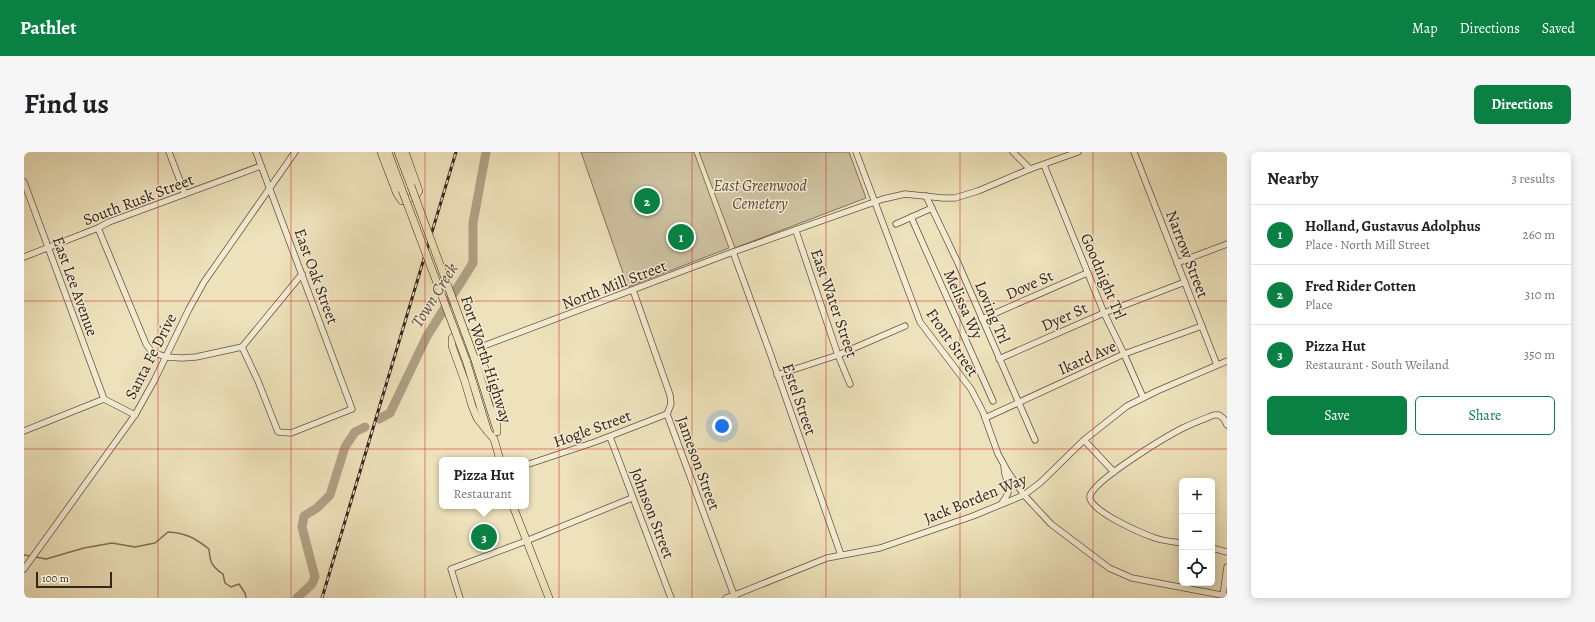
<!DOCTYPE html>
<html lang="en">
<head>
<meta charset="utf-8">
<style>
  body { margin:0; font-family:Alegreya,serif; background:#f6f6f6; color:#202124 }
  .controls { position:absolute; right:12px; bottom:12px; display:grid; overflow:hidden; border-radius:6px; box-shadow:0 2px 10px #0003 }
  .controls button { width:36px; height:36px; display:grid; place-items:center; padding:0; border:0; border-bottom:1px solid #e0e0e0; background:#fff; color:#202124; font:20px sans-serif }
  .scale { position:absolute; left:12px; bottom:10px; width:76px; box-sizing:border-box; padding-left:4px; border:2px solid #38231a; border-top:0; font-size:11px; line-height:14px; white-space:nowrap; color:#38231a; -webkit-text-stroke:3px #f3ecd3; paint-order:stroke }
  .you { position:absolute; left:698px; top:274px; width:14px; height:14px; margin:-10px; border:3px solid #fff; border-radius:50%; background:#1a73e8; box-shadow:0 0 0 6px #1a73e833 }
  .badge { display:grid; place-items:center; width:26px; height:26px; border-radius:50%; background:#0b8043; color:#fff; font-size:13px; font-weight:700 }
  .pin { position:absolute; translate:-50% -50%; border:2px solid #fff; box-shadow:0 1px 4px #0006 }
  .popup { position:absolute; left:415px; top:305px; width:90px; height:52px; box-sizing:border-box; display:grid; place-content:center; border-radius:6px; background:#fff; filter:drop-shadow(0 1px 3px #0005); font-size:13px; white-space:nowrap; color:#757577 }
  .popup b { font-size:15px; color:#202124 }
  .popup::after { content:''; position:absolute; left:50%; top:100%; margin-left:-8px; border:8px solid transparent; border-top-color:#fff }
  .list { margin:0; padding:0; list-style:none }
  h2 { display:flex; justify-content:space-between; align-items:center; height:52px; margin:0; padding:0 16px; font-size:17px }
  h2 small { font-size:13px; font-weight:400; color:#757577 }
  .list li { display:grid; grid-template-columns:26px 1fr auto; gap:12px; align-items:center; box-sizing:border-box; height:60px; padding:0 16px; border-top:1px solid #e0e0e0 }
  .list b { display:block; font-size:15px; white-space:nowrap }
  .list p { margin:0; font-size:13px; white-space:nowrap; color:#757577 }
  .list em { font-size:13px; font-style:normal; color:#757577 }
  .actions { display:flex; gap:8px; padding:12px 16px }
  .actions a { flex:1; padding:9px 0; border:1px solid #0b8043; border-radius:6px; text-align:center; font-size:14px; color:#0b8043 }
  .actions .main { background:#0b8043; color:#fff }
  .icon { flex:none; width:22px; height:22px; fill:none; stroke:currentColor; stroke-width:2; stroke-linecap:round; stroke-linejoin:round }
  .map { position:relative; flex:none; width:1203px; height:446px; overflow:hidden; border-radius:6px }
  header { display:flex; align-items:center; gap:24px; box-sizing:border-box; height:56px; padding:0 20px; background:#0b8043; color:#fff }
  header strong { font-size:19px }
  nav { display:flex; gap:22px; margin-inline-start:auto; font-size:14px }
  .intro { display:flex; align-items:center; justify-content:space-between; box-sizing:border-box; height:96px; padding:0 24px }
  h1 { margin:0; font-size:28px }
  .button { padding:10px 18px; border-radius:6px; background:#0b8043; color:#fff; font-size:14px; font-weight:700 }
  main { display:flex; gap:24px; padding:0 24px }
  aside { flex:1; background:#fff; border-radius:6px; box-shadow:0 2px 10px #0003 }
  .map>svg:first-child { display:block }
</style>
</head>
<body>
<header>
<strong>Pathlet</strong>
<nav><a>Map</a><a>Directions</a><a>Saved</a></nav>
</header>
<div class="intro"><h1>Find us</h1><a class="button">Directions</a></div>
<main>
<div class="map">
<svg width="1203" height="446" viewBox="0 0 1203 446">
  <rect width="100%" height="100%" fill="#ede2bb"/>
  <filter id="stains"><feTurbulence type="fractalNoise" baseFrequency=".005" numOctaves="4"/><feColorMatrix values="0 0 0 0 .2 0 0 0 0 .09 0 0 0 0 .02 0 0 0 .5 -.17"/></filter>
  <radialGradient id="worn" r=".72"><stop offset=".6" stop-color="#630" stop-opacity="0"/><stop offset="1" stop-color="#630" stop-opacity=".3"/></radialGradient>
  <!-- green -->
  <g fill="#cec2a0" stroke="#83725d">
    <polygon points="557,0 670,0 705,96 604,135"/>
    <polygon points="675,0 825,0 842,46 711,96"/>
  </g>
  <g fill="none" stroke-linecap="round" stroke-linejoin="round">
    <!-- stream -->
    <g stroke="#7f6f5a" stroke-width="1.5">
      <polyline points="0,403 6,404"/>
      <path d="M12 405 22 407 60 396 88 391 111 395 131 391 144 380C162 381 171 386 185 397 186 410 187 414 199 422L201 431 207 435 215 432 221 441 222 446"/>
    </g>
    <!-- river -->
    <g stroke="#afa184" stroke-width="9">
      <polyline points="355,267 366,261 403,184 449,111 449,71 462,0"/>
      <polyline points="273,446 288,432 291,425 278,375 280,364 293,356 306,343 321,295 331,280 341,275"/>
    </g>
    <defs>
      <g id="minor">
        <polyline points="145,0 161,42"/>
        <polyline points="832,0 896,170 947,237 959,260 974,302 984,320 1000,343 1027,372 1085,416 1108,426 1203,444"/>
        <polyline points="989,0 1006,17"/>
        <polyline points="1110,0 1193,213"/>
        <polyline points="1020,13 1080,161 1100,202 1119,245"/>
        <polyline points="0,30 80,247"/>
        <polyline points="902,44 934,111 1011,288"/>
        <polyline points="887,65 969,249"/>
        <polyline points="872,72 908,56"/>
        <polyline points="74,76 122,192 128,200 142,205 158,206 172,205 218,195 278,122"/>
        <polyline points="772,79 814,203 826,232"/>
        <polyline points="709,100 745,198 817,403"/>
        <polyline points="0,105 74,76 85,70 237,14"/>
        <polyline points="1153,111 1203,92"/>
        <polyline points="609,138 646,243 647,252 643,262 711,446"/>
        <polyline points="958,167 1063,121"/>
        <polyline points="218,195 234,229 254,280 267,281 328,257 232,0"/>
        <polyline points="454,196 709,100 859,47 881,42 919,46 931,46 954,39 1006,17 1054,0"/>
        <polyline points="975,207 1080,161 1161,130"/>
        <polyline points="753,223 814,203 881,174"/>
        <polyline points="961,266 1100,202 1178,174"/>
        <polyline points="0,279 80,247 111,263"/>
        <polyline points="586,285 647,446"/>
        <polyline points="1060,288 1090,320"/>
        <polyline points="502,313 571,290 643,262"/>
        <path d="M978 351C991 334 981 333 980 315"/>
        <path d="M1158 391C1149 390 1140 389 1131 386 1119 382 1063 358 1066 344 1070 328 1143 284 1159 276 1169 271 1180 267 1190 263H1195L1200 267 1203 273"/>
        <polyline points="1188,396 1203,400"/>
        <polyline points="0,417 111,263 130,229 165,157 180,130 271,0"/>
        <polyline points="711,443 803,406 856,396 949,364 1000,343 1017,330 1060,288 1103,254 1133,239 1203,209"/>
        <polyline points="1199,443 1203,415"/>
        <polyline points="436,446 427,417 502,389 608,346"/>
        <polyline points="702,446 713,442"/>
      </g>
      <g id="major">
        <polyline points="357,0 373,42 378,49 391,45 395,39 381,0"/>
        <polyline points="364,0 378,38"/>
        <polyline points="374,0 387,34"/>
        <polyline points="450,205 472,275"/>
        <polyline points="442,208 464,280 470,287 476,308"/>
        <polyline points="464,280 453,266 448,254 441,230 428,194 428,186 431,184 445,181 450,185 473,252 473,280"/>
        <polyline points="489,354 525,446"/>
      </g>
    </defs>
    <!-- minor casing -->
    <use href="#minor" stroke="#655342" stroke-width="7"/>
    <!-- major casing -->
    <use href="#major" stroke="#38231a" stroke-width="8"/>
    <!-- minor -->
    <use href="#minor" stroke="#f3ecd3" stroke-width="5.5"/>
    <!-- major -->
    <use href="#major" stroke="#ede2bb" stroke-width="7"/>
    <defs>
      <polyline id="rail" points="298,446 432,0"/>
    </defs>
    <!-- rail casing -->
    <use href="#rail" stroke="#38231a" stroke-width="3"/>
    <!-- rail -->
    <use href="#rail" stroke="#f3ecd3" stroke-width="1.5" stroke-dasharray="4.5" stroke-linecap="butt"/>
    <defs>
      <g id="major-bridge">
        <polyline points="387,34 450,205"/>
        <polyline points="378,38 442,208"/>
      </g>
    </defs>
    <!-- major-bridge casing -->
    <use href="#major-bridge" stroke="#38231a" stroke-width="8" stroke-linecap="butt"/>
    <!-- major-bridge -->
    <use href="#major-bridge" stroke="#ede2bb" stroke-width="7"/>
  </g>
  <!-- grid -->
  <path fill="none" stroke="#d62828" stroke-width="1" stroke-opacity="0.55" d="M134 0V446M267 0V446M401 0V446M535 0V446M668 0V446M802 0V446M936 0V446M1069 0V446M0 149H1203M0 297H1203"/>
  <g text-anchor="middle" stroke-width="3" stroke-linejoin="round" paint-order="stroke">
    <!-- park labels -->
    <g font-size="16" font-style="italic" fill="#5e4b3c" stroke="#f3ecd3">
      <text x="736" y="39">East Greenwood<tspan x="736" dy="18">Cemetery</tspan></text>
    </g>
    <!-- street labels -->
    <g font-size="16" fill="#38231a" stroke="#f3ecd3">
      <text transform="translate(114 47) rotate(-21)" y="6">South Rusk Street</text>
      <text transform="translate(1164 102) rotate(69)" y="6">Narrow Street</text>
      <text transform="translate(293 124) rotate(70)" y="6">East Oak Street</text>
      <text transform="translate(1080 124) rotate(67)" y="6">Goodnight Trl</text>
      <text transform="translate(590 132) rotate(-21)" y="6">North Mill Street</text>
      <text transform="translate(1005 132) rotate(-24)" y="6">Dove St</text>
      <text transform="translate(52 134) rotate(70)" y="6">East Lee Avenue</text>
      <text transform="translate(811 151) rotate(71)" y="6">East Water Street</text>
      <text transform="translate(940 152) rotate(66)" y="6">Melissa Wy</text>
      <text transform="translate(969 160) rotate(67)" y="6">Loving Trl</text>
      <text transform="translate(1040 164) rotate(-24)" y="6">Dyer St</text>
      <text transform="translate(929 190) rotate(55)" y="6">Front Street</text>
      <text transform="translate(126 204) rotate(-63)" y="6">Santa Fe Drive</text>
      <text transform="translate(1063 205) rotate(-24)" y="6">Ikard Ave</text>
      <text transform="translate(463 207) rotate(72)" y="6">Fort Worth Highway</text>
      <text transform="translate(776 247) rotate(71)" y="6">Estel Street</text>
      <text transform="translate(568 276) rotate(-20)" y="6">Hogle Street</text>
      <text transform="translate(675 311) rotate(70)" y="6">Jameson Street</text>
      <text transform="translate(951 346) rotate(-22)" y="6">Jack Borden Way</text>
      <text transform="translate(629 361) rotate(69)" y="6">Johnson Street</text>
    </g>
    <!-- water labels -->
    <g font-size="17" font-style="italic" fill="#624f3f" stroke="#f3ecd3">
      <text transform="translate(410 143) rotate(-58)" y="6">Town Creek</text>
    </g>
  </g>
  <rect width="100%" height="100%" filter="url(#stains)"/>
  <rect width="100%" height="100%" fill="url(#worn)"/>
</svg>
<div class="controls">
<button>+</button>
<button>−</button>
<button><svg class="icon" aria-label="locate" viewBox="0 0 24 24"><circle cx="12" cy="12" r="6"/><path d="M12 2v4M12 18v4M2 12h4M18 12h4"/></svg></button>
</div>
<div class="scale">100 m</div>
<div class="you"></div>
<div class="pin badge" style="left:657px;top:85px">1</div>
<div class="pin badge" style="left:623px;top:49px">2</div>
<div class="pin badge" style="left:460px;top:385px">3</div>
<div class="popup"><b>Pizza Hut</b>Restaurant</div>
</div>
<aside>
<h2>Nearby<small>3 results</small></h2>
<ul class="list">
<li><span class="badge">1</span><div><b>Holland, Gustavus Adolphus</b><p>Place · North Mill Street</p></div><em>260 m</em></li>
<li><span class="badge">2</span><div><b>Fred Rider Cotten</b><p>Place</p></div><em>310 m</em></li>
<li><span class="badge">3</span><div><b>Pizza Hut</b><p>Restaurant · South Weiland</p></div><em>350 m</em></li>
</ul>
<div class="actions"><a class="main">Save</a><a>Share</a></div>
</aside>
</main>
</body>
</html>
